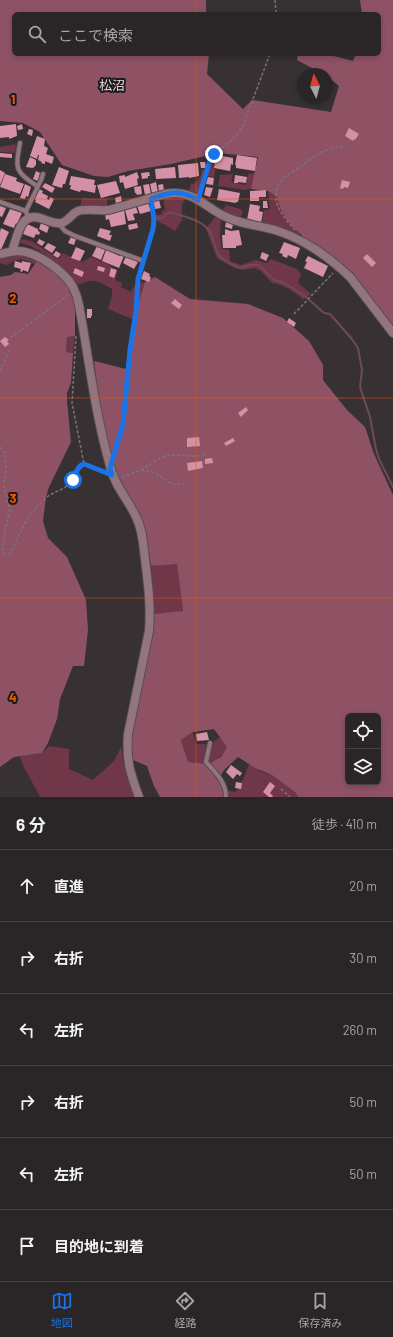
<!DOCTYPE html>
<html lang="ja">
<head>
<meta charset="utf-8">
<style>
  body { margin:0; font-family:Barlow,"Noto Sans JP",sans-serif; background:#322d2e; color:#f1f3f6 }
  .controls { position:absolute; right:12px; bottom:12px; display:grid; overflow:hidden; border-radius:6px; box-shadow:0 2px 6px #0003 }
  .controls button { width:36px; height:36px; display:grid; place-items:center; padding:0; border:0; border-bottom:1px solid #464243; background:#2a2526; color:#f1f3f6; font:20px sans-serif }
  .compass { position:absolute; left:297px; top:68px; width:36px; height:36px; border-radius:50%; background:#2a2526; box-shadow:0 2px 6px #0003; rotate:354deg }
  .stop { position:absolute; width:12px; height:12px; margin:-9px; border:3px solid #1a73e8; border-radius:50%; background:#fff }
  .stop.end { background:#1a73e8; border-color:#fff; box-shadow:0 1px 4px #0008 }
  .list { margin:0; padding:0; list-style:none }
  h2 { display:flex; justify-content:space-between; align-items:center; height:52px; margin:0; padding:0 16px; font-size:17px }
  h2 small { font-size:13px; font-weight:400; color:#a5a5a7 }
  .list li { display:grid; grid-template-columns:26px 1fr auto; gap:12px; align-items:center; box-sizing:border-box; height:72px; padding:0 16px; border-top:1px solid #464243 }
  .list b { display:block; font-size:15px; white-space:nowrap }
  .list em { font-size:13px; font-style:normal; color:#a5a5a7 }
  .icon { flex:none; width:22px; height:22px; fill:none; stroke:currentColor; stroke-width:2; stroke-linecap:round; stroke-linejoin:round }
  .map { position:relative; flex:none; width:393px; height:797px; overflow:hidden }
  .search { position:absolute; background:#2a2526; box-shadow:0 2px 6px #0003; left:12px; right:12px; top:12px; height:44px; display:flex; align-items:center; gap:10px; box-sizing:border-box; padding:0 14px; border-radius:6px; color:#a5a5a7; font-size:15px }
  .sheet { height:484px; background:#2a2526 }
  nav { display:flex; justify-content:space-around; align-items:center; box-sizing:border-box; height:56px; border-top:1px solid #464243; background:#2a2526; font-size:11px; color:#a5a5a7 }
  nav a { display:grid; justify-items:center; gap:2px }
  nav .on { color:#1a73e8 }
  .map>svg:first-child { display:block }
</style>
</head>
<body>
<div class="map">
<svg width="393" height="797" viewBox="0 0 393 797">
  <rect width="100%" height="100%" fill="#383133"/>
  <!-- green -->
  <g fill="#703749">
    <polygon points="16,144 15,153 0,152 0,147"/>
    <polygon points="215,154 213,165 215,171 214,177 205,175 198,194 189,190 191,184 196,183 201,175 201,170 206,169 207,161 204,157"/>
    <polygon points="255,173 251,189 245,190 218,186 220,175 233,174 231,182 246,185 248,174"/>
    <path d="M268 191 277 197C281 212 288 222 300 232L299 237 262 223 264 210 270 209Z"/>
    <polygon points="172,196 185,198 182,205 182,220 175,231 156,220 156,215 162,214 162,211 165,210 163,198"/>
    <polygon points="82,198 97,199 107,199 107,207 80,207"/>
    <polygon points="226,205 240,209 243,212 240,219 222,211"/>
    <path d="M216 216 221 218 220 237 222 249 229 250 230 261 241 265 256 260 267 263 271 259 297 269 301 274 298 283 311 294 303 299C294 292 284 284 272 283L261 271 255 268 243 270 234 268 217 258 206 229Z"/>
    <path d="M21 239 31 241 59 259 63 253 82 262 91 257 110 265 117 273 115 280 122 283 121 287 131 292 136 283 145 282 133 319H132L108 309 112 296V289C98 281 94 277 78 285 61 268 44 248 20 243Z"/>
    <path d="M22 254 37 261 34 264C22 258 18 258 7 265L0 263V256Z"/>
    <polygon points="75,336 73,353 66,352 67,337"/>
    <polygon points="177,563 183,612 154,614 151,566"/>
    <path d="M193 732 196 744H206L205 756 207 757 211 750 214 741 220 737 227 747C215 767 209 764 188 762L181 740Z"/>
    <polygon points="49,746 69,749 69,769 93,780 114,761 121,747 124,764 134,797 40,797 23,765 20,756 42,753"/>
    <polygon points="249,764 262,772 272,775 296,793 298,797 225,797 225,790 236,792 243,780"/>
  </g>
  <!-- forest -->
  <g fill="#8f5265" fill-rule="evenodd">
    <path d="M0 0H206V14H14V54H209L207 74 243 109 252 100 331 112 339 86 327 76V74H323L297 60 298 54H326L353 61 356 54H379V14H362L360 0H393V326L352 272 303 237C299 231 294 229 290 224 284 217 279 206 277 197L268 191 251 189 258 157 218 153 171 164 128 171 108 177 94 176 62 165 40 132 23 123 0 121Z"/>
    <polygon points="37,261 55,273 66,282 71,291 76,308 75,314 75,336 67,337 66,352 73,353 71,383 67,393 67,401 71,442 49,487 46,497 43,521 48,538 67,557 86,600 88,630 84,666 73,666 60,699 57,719 48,743 42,753 14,757 0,767 0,277 11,275 15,272 28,274"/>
    <path d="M155 277 190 299 248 304 283 318 309 341 323 365V380L347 410 365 427 374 454 393 495V797H298L296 793 272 775 255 768 238 757 224 770 220 777 209 764 221 757 227 747 214 729 193 732 181 740 188 762 207 764C215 774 225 784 225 797H160L154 786 147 766 133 760 130 749 133 718 154 614 183 611 177 564 151 566 146 531 137 511 126 494 112 467 100 408 94 361 126 369 133 319 145 282ZM348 716H378V782H348Z"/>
  </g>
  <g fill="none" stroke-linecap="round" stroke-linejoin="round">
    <!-- stream -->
    <path stroke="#70495a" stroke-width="2" d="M155 216 160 219 170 212C182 216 199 219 208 229 214 236 213 243 217 252 220 259 233 265 240 268L250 265H258L262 268 274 280 284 283 291 287 306 297 324 313 330 314 351 338 358 348 362 370 360 387 370 417 376 449 379 459 393 487"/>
  </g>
  <!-- building -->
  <g fill="#d491a5">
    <polygon points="16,124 17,136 9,139 9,137 0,138 0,126"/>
    <polygon points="22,124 23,129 18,130 17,126"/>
    <polygon points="349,128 359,134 355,140 354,139 353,141 345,136"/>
    <polygon points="29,129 33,130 32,136 27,134"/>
    <polygon points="37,136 45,139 44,146 48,148 46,154 54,157 52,164 45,161 45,164 41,163 42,162 38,160 39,155 38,155 37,159 30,156"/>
    <polygon points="0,153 12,154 12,158 0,157"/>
    <polygon points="216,155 233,158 233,165 231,164 230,171 214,168"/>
    <polygon points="237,155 257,158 255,171 236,168 236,165 235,165"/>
    <polygon points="30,157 36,160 36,165 33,168 26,167"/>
    <polygon points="200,162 205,162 206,168 201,168"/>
    <polygon points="198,163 199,176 189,178 189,177 179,178 178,165"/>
    <polygon points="59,167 69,171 65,184 63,184 62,188 52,185"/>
    <polygon points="175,167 176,178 156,179 155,169"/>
    <polygon points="0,170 5,173 0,185"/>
    <polygon points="36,171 40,173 38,181 33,179"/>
    <polygon points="137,172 139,178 137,179 138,185 125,189 123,182 120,183 119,176 125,175 125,177"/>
    <polygon points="149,172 150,176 148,176 148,178 142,179 141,173"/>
    <polygon points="5,174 17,178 16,181 24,184 20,194 0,187"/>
    <polygon points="235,175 247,177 246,183 238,182 238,183 234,183"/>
    <polygon points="71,176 95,180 94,185 96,185 95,193 81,190 80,192 70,189 71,185 69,185"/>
    <polygon points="208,177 214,178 213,185 206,184"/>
    <polygon points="342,180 350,182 348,188 344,187 343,189 340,188"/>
    <polygon points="116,181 120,193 101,198 97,185"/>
    <polygon points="156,182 158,192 152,193 150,184"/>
    <polygon points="45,183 55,188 52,193 42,187"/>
    <polygon points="25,184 31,187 28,197 26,196 25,199 20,198"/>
    <polygon points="149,184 151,194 145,195 143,185"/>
    <polygon points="163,184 164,190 159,191 158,185"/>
    <polygon points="141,186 142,194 137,195 136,193 135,193 134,187"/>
    <polygon points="206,187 213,188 210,197 204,195"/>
    <polygon points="39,189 43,191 42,193 48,196 47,199 49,200 50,197 54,199 49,209 35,202 36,200 33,199"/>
    <polygon points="219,189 240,193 238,202 236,202 236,203 217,200"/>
    <polygon points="266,190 266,197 259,197 259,201 250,201 250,191"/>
    <polygon points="121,196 122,203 116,204 115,198"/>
    <polygon points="159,200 161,208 155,209 153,201"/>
    <polygon points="263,201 267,201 268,208 263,208"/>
    <polygon points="148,203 151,211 140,214 137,206"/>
    <polygon points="250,204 260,206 259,211 263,212 261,223 247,220"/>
    <polygon points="0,206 6,208 2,217 0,216"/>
    <polygon points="136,207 138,213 133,214 135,220 128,221 125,210"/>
    <polygon points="10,209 22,213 17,224 16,223 14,228 3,224"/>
    <polygon points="124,209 126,224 111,227 109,219 106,220 105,214"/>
    <polygon points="226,222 233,224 232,229 225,227"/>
    <polygon points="41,223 49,227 47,233 39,229"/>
    <polygon points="137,223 138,228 129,230 128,225"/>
    <polygon points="27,224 38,229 38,231 40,232 39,235 36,234 34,238 23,234"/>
    <polygon points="1,228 9,232 0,252 0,232"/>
    <polygon points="100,228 111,231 109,235 112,235 110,241 97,236"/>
    <polygon points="225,229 231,231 239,230 242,245 236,246 236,248 223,248 222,235 225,235"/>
    <polygon points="71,237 76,239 74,245 68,243"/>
    <polygon points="39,239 45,242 42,246 37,243"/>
    <polygon points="284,242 300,248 296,259 288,255 287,258 282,256 283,254 279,253"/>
    <polygon points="48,243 56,247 52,253 44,248"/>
    <polygon points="97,246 105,250 101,260 92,256"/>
    <polygon points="76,247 85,251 80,261 71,258"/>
    <polygon points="106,250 120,256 120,254 124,256 119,268 102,261"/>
    <polygon points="56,251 61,254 58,258 53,255"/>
    <polygon points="262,252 269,255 266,261 260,258"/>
    <polygon points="367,254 376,263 372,267 363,258"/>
    <polygon points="126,256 138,262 134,269 123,263"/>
    <polygon points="308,256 328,266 323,277 304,268 307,262 305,261"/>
    <polygon points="15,261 22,263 22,261 31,263 28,272 23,270 22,272 20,271 21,269 14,267"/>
    <polygon points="98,266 105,268 104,272 97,270"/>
    <polygon points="75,268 84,272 82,277 73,273"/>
    <polygon points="111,268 117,270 114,278 109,276"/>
    <polygon points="144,271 150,274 149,276 151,277 149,282 141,279"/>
    <polygon points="175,299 182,305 179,309 171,303"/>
    <polygon points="87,309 92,309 92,316 91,316 91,318 87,318"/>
    <polygon points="289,318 296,323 294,327 287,322"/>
    <polygon points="5,337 9,340 7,341 9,344 5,347 0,341"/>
    <polygon points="246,407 248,410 241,417 238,413"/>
    <polygon points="199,437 200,446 187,447 187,438"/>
    <polygon points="233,438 235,441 226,446 224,443"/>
    <polygon points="212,458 213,463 205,464 205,459"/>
    <polygon points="202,461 203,468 188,471 187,463"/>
    <polygon points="207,732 209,740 197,741 196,734"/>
    <polygon points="231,765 242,773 240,776 237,774 233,779 226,772"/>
    <polygon points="236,782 242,783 241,789 235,788"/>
    <polygon points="270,782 275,786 270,793 273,796 272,797 269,797 263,792"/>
  </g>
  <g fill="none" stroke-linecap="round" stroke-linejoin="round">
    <defs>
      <g id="service">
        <path d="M20 143C15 170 15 171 37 186"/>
        <polyline points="0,202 26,211"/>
        <polyline points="28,217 26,211 41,180 43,174"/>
        <polyline points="59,224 65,231 75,236 141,260"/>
        <path d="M210 743 206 762C215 772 226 782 226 797"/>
      </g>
      <g id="minor">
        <path d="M12 251C18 235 20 210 43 219 49 221 54 224 61 223 68 222 71 214 78 211 86 208 100 211 109 210L165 194C196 188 205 210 231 219 246 225 263 226 278 231 305 240 330 258 350 277L393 333"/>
        <path d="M0 254C6 253 12 251 18 251 36 251 65 272 73 287 76 293 78 299 79 305 89 359 95 414 110 466 115 487 128 499 136 517 143 530 143 545 145 559 148 583 151 607 149 631L128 734C126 760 130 773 139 797"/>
      </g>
    </defs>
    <!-- service casing -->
    <use href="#service" stroke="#554e50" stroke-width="6"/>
    <!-- minor casing -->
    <use href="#minor" stroke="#554e50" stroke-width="10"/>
    <!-- path -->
    <g stroke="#7a7476" stroke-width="1.5" stroke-dasharray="3 2" stroke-linecap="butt">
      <polyline points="275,0 276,14"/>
      <polyline points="201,192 211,157 234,138 242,128 270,54"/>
      <path d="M295 230C284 218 269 201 279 184 283 177 294 171 301 166 315 155 326 148 345 146"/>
      <path d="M145 257C151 238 154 225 151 204"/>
      <polyline points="294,314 333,273"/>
      <polyline points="76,336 72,403 84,464"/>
      <polyline points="10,338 68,295"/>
      <polyline points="0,371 9,351"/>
      <path d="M0 447 5 453 6 466 4 488 10 510 6 525 2 550 3 553 7 554 11 553C21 531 27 514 46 498 54 491 65 490 72 481 76 476 77 470 81 465L84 464 103 471"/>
      <polyline points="115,452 123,424 130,351 136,311 138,279 143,265"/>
      <path d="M141 470C146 471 150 471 154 473 169 479 168 489 187 482"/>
      <polyline points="122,477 141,470 162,457 168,455 197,456 207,454"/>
      <polyline points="281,789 290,797"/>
    </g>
    <!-- service -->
    <use href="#service" stroke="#93767d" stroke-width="4"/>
    <!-- minor -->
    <use href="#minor" stroke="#93767d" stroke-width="8"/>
  </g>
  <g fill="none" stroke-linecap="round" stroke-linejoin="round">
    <!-- route -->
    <path stroke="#1a73e8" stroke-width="5" d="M73 480C75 475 77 466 84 464L112 475 110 468 123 424 130 350 136 311 138 279 153 229 154 219 151 199C169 192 180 189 198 200L209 163 214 154"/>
  </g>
  <!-- grid -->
  <path fill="none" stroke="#e8590c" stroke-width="1" stroke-opacity="0.55" d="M196 0V14M196 54V797M0 199H393M0 398H393M0 598H393"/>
  <g text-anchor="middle" stroke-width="4" stroke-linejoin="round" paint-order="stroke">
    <!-- neighbourhood labels -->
    <g font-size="13" fill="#e0d7d9" stroke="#1d1a1b">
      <text x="112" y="90">松沼</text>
    </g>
  </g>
  <g font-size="13" text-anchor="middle" font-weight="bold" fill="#e8590c" stroke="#1d1a1b" stroke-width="4" stroke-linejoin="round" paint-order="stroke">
    <text x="13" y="104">1</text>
    <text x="13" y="303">2</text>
    <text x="13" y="503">3</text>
    <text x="13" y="702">4</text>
  </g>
</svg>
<div class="controls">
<button><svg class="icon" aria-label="locate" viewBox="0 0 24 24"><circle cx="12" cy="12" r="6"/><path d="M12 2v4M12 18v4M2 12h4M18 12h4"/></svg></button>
<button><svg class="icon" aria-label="layers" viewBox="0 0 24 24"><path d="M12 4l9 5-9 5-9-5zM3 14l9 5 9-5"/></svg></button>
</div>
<svg class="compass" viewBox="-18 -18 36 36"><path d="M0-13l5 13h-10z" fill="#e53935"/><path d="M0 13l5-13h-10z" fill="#a5a5a7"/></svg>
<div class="stop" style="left:73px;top:480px"></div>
<div class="stop end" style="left:214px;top:154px"></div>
<div class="search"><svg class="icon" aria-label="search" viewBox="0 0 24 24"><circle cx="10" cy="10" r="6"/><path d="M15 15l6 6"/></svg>ここで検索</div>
</div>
<section class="sheet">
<h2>6 分<small>徒歩 · 410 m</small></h2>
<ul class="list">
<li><svg class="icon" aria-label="ahead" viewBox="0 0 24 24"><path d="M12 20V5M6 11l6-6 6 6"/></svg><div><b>直進</b></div><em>20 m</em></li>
<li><svg class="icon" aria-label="right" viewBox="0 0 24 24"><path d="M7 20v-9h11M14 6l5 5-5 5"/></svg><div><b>右折</b></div><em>30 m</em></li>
<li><svg class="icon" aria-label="left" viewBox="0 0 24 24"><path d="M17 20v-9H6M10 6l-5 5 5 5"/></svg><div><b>左折</b></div><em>260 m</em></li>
<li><svg class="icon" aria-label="right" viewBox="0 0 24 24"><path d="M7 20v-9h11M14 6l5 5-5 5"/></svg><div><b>右折</b></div><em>50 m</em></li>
<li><svg class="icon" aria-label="left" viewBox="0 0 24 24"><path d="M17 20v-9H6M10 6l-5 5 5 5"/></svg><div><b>左折</b></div><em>50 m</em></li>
<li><svg class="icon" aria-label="arrive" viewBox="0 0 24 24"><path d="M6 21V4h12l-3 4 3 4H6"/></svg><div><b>目的地に到着</b></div></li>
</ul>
</section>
<nav>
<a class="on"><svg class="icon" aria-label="map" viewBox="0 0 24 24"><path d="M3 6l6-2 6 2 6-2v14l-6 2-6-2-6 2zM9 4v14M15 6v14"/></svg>地図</a>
<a><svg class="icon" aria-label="directions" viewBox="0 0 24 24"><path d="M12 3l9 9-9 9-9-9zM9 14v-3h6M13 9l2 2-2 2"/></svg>経路</a>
<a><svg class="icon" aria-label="saved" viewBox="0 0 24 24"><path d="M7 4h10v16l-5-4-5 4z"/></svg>保存済み</a>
</nav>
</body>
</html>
